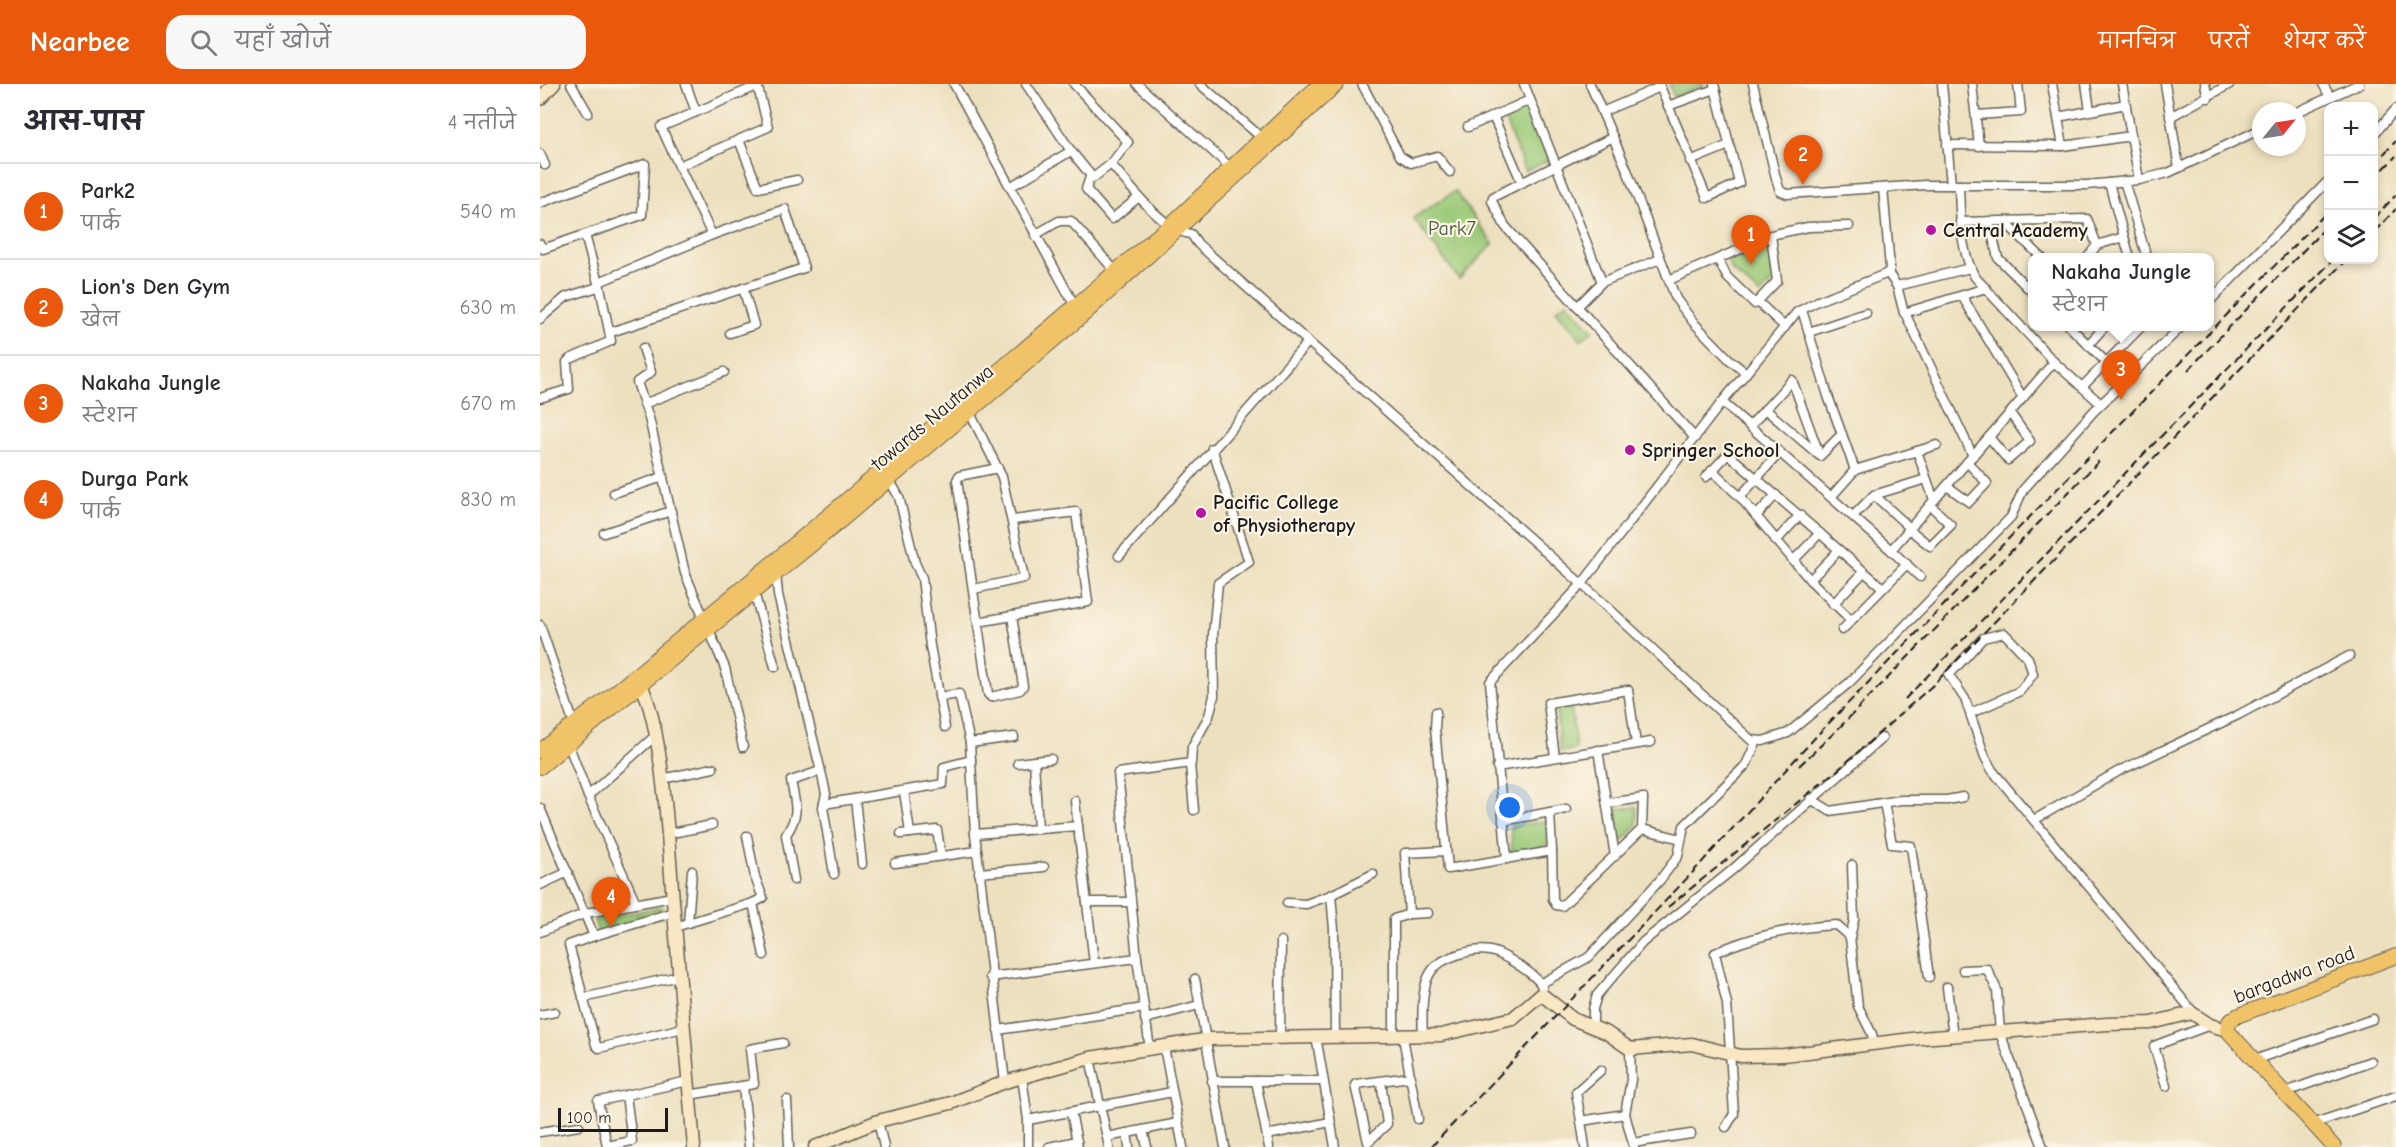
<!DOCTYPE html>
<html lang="hi">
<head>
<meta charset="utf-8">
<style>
  body { margin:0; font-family:"Comic Neue","Playpen Sans Deva",sans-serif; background:#f7f7f7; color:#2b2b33 }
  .controls { position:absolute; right:18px; top:18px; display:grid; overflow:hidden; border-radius:12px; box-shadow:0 3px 9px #0003 }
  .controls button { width:54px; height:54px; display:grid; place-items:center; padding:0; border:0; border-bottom:2px solid #e1e1e2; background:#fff; color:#2b2b33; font:30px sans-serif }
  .compass { position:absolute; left:1712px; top:18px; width:54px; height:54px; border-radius:50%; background:#fff; box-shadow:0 3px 9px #0003; rotate:60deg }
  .scale { position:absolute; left:18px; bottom:15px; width:110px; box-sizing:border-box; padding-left:6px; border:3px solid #1c1c1c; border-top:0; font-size:16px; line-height:21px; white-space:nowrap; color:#1c1c1c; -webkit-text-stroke:4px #fcf5e5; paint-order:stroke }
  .you { position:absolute; left:970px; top:724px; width:21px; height:21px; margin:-15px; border:4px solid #fff; border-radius:50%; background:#1a73e8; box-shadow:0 0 0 9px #1a73e833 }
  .badge { display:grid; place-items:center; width:39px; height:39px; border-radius:50%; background:#ea580c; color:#fff; font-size:20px; font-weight:700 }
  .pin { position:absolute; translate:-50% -50px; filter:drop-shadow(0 2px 3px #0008) }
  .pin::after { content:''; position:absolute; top:32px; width:21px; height:18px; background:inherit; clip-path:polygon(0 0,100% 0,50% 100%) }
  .popup { position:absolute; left:1488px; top:169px; width:186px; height:78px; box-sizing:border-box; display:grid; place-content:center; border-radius:12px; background:#fff; filter:drop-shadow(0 2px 4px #0005); font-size:20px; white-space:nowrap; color:#7c7c81 }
  .popup b { font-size:22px; color:#2b2b33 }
  .popup::after { content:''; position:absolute; left:50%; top:100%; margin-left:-12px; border:12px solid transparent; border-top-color:#fff }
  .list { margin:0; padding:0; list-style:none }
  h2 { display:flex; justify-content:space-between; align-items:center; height:78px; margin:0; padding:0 24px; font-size:26px }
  h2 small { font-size:20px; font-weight:400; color:#7c7c81 }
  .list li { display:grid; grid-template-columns:39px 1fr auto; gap:18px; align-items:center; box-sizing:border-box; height:96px; padding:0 24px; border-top:2px solid #e1e1e2 }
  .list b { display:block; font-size:22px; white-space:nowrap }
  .list p { margin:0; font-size:20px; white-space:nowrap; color:#7c7c81 }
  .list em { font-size:20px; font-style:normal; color:#7c7c81 }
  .icon { flex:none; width:33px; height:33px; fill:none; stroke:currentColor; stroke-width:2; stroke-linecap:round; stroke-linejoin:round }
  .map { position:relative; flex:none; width:1856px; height:1063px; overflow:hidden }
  header { display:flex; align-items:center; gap:36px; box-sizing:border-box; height:84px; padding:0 30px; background:#ea580c; color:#fff }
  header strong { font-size:28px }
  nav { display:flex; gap:33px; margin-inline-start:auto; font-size:21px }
  .search { width:420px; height:54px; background:#f7f7f7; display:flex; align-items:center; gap:15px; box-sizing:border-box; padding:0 21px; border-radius:18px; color:#7c7c81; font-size:22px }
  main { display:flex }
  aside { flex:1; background:#fff }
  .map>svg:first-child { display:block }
</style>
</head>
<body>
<header>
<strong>Nearbee</strong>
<div class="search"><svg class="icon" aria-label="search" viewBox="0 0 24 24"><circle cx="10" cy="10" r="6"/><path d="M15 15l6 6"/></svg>यहाँ खोजें</div>
<nav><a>मानचित्र</a><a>परतें</a><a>शेयर करें</a></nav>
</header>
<main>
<aside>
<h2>आस-पास<small>4 नतीजे</small></h2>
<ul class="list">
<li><span class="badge">1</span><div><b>Park2</b><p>पार्क</p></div><em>540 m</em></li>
<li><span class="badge">2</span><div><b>Lion's Den Gym</b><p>खेल</p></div><em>630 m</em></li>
<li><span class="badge">3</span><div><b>Nakaha Jungle</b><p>स्टेशन</p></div><em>670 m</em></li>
<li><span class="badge">4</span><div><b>Durga Park</b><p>पार्क</p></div><em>830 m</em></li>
</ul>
</aside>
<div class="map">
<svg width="1856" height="1063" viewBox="0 0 1856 1063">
  <rect width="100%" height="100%" fill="#fcf5e5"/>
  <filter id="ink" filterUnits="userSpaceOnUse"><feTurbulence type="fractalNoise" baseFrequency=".0167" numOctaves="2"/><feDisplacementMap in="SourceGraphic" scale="12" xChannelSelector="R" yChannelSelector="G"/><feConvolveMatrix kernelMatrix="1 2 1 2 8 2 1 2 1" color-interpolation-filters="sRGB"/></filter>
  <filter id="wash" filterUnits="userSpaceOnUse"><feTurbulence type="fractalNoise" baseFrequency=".008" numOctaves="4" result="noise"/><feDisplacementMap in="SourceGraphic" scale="24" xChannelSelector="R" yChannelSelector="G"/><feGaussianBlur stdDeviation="1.35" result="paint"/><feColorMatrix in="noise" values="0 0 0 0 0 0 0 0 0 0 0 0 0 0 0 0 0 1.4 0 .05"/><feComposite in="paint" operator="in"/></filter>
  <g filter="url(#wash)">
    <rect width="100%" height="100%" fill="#ede0bf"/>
    <!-- green -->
    <g fill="#9cca79" stroke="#5c734a" stroke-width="1.5">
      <polygon points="1129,0 1166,0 1134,13"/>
      <polygon points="989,23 1010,76 985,87 964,34"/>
      <polygon points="915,107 953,160 919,195 873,134"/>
      <polygon points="1229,158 1234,196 1220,211 1192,186 1187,176"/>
      <polygon points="1027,218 1053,247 1041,256 1016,226"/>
      <polygon points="1031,622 1036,665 1020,668 1016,624"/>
      <polygon points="1097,723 1097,741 1079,761 1076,725"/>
      <polygon points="1006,737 1007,762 972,769 971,742"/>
      <polygon points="122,823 124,832 59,851 54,836"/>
    </g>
  </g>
  <g filter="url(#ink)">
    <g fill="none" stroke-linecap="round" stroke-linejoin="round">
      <defs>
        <g id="street">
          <polyline points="31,0 48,29"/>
          <polyline points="146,0 156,28"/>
          <polyline points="414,0 536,224"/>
          <polyline points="486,0 531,67 553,94 571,80 588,58 534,0"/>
          <polyline points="597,0 689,82"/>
          <polyline points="660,0 722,54"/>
          <polyline points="822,0 860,72 871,79 897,72 910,88"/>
          <polyline points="984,0 1062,198"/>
          <polyline points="1050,0 1087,86 1136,215 1154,239 1190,276 1206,289"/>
          <polyline points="1119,0 1167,114 1199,99 1174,0"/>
          <polyline points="1213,0 1236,94 1240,107 1247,110 1386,101 1547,101 1599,96 1628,89 1721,45"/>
          <polyline points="1402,0 1411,101"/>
          <polyline points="1432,0 1439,62"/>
          <polyline points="1512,0 1523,62"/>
          <polyline points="1546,0 1550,26"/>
          <polyline points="1582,0 1599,96"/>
          <polyline points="1625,0 1639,84"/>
          <polyline points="1665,0 1668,14"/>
          <polyline points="1783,0 1790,13"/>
          <polyline points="1128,22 1175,5"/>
          <polyline points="1062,28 1120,3"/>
          <polyline points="1757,28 1819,0"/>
          <polyline points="1436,31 1481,28 1478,0"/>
          <polyline points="953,32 982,99"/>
          <polyline points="1518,33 1586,20"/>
          <polyline points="1630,33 1690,0"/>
          <polyline points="928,43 990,16"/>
          <polyline points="1834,50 1856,25"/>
          <polyline points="1073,53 953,113 952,117 965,142 1155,354"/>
          <polyline points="199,56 218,104 257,96"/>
          <polyline points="1407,61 1523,62 1591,52"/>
          <polyline points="0,70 5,81"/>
          <polyline points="1150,77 1189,61"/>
          <path d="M571 80C589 101 623 147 651 150L658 160 1063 519 1211 656 1223 657 1248 649 1309 599 1471 433 1483 406 1554 327 1642 242"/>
          <polyline points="139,82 121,43 217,2"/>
          <polyline points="550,93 546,105 572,135 599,113"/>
          <polyline points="1584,97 1607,174"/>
          <polyline points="1569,99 1590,174"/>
          <path d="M1419 101C1420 131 1420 166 1435 193L1514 278 1561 320"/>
          <polyline points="470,103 531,67"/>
          <polyline points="1343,104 1350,184 1348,189"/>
          <polyline points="0,119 105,80 102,131 3,165 0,160"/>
          <polyline points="1449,137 1458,174 1492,208"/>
          <polyline points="1464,137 1502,174"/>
          <polyline points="1420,138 1547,135 1557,161 1547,174"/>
          <polyline points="45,151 58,199"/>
          <polyline points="495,151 519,137 531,137 577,189"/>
          <polyline points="1557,161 1584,153"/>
          <polyline points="1178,175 1187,193 1215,220 1237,197 1231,151"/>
          <polyline points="1348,189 1357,202 1364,229 1446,204"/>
          <polyline points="1129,196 1235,150 1268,143 1309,142"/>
          <polyline points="1357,202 1430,184"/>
          <polyline points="1486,202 1492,195"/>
          <polyline points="1422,212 1483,314"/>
          <polyline points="1670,217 1788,97"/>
          <polyline points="1218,218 1245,243"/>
          <polyline points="1037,223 1062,198 1120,175"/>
          <polyline points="1262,226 1288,312 1315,386"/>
          <polyline points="1365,229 1433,372"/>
          <polyline points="0,235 26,213 58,203"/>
          <polyline points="1529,242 1566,278"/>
          <polyline points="71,248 264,184 245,125 172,151"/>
          <polyline points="1269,248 1326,229"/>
          <polyline points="190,249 214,241 203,204"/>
          <polyline points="1548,261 1565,242"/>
          <polyline points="103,264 111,288 97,298 109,334 145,489 185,584 203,663"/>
          <polyline points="1542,303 1602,242"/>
          <polyline points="0,314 29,305 27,278 30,275 71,257 59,198 172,151 139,82 228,43 217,0"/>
          <polyline points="1182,318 1351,466 1514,278"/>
          <polyline points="104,320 184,288"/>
          <polyline points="1225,325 1280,372 1302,350"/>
          <polyline points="429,327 462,393 484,494 434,505"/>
          <polyline points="1210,342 1252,296 1277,364 1276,369"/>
          <polyline points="1449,353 1468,376 1490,357 1470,329"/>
          <polyline points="1377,367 1394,416"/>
          <polyline points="1172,386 1200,413 1240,368"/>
          <polyline points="1166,393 1188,370 1343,504"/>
          <polyline points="349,395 359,413 375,479 382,494 390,562 405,643"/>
          <polyline points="1407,402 1429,418 1447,399 1427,378"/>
          <polyline points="74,409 123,393"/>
          <polyline points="1334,411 1370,444"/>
          <polyline points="1200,413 1270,496 1311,536"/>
          <polyline points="1291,413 1315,386 1397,361"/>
          <polyline points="1216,432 1236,411"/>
          <polyline points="1313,432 1334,411 1386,395"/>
          <polyline points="1369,445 1390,462 1411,441 1390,421"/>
          <polyline points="64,449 131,427"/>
          <polyline points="1236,457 1260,431"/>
          <polyline points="1351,466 1380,493"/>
          <polyline points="579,472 768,258"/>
          <polyline points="1253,477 1280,449"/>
          <polyline points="236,489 238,511 283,696 286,710 283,723 294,790"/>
          <polyline points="1270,496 1299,466"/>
          <polyline points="214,508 235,583"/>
          <polyline points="1293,520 1324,488"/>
          <polyline points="472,532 548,518 536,428 473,436"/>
          <polyline points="438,538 472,532 483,602 480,606 451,613 448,610 417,396 419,392 458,384"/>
          <polyline points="0,541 35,643"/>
          <polyline points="1302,546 1367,480"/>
          <polyline points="399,613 419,610 430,659 435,750 465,998"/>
          <polyline points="896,628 895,644 908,785 1012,767 1013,815 1016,821 1022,822 1102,745 1103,714 1068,719"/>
          <polyline points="1431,629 1480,607 1493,590 1488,574 1464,549 1443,554 1409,591 1425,615 1445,673 1452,686 1654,929"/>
          <polyline points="430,659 474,653"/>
          <polyline points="29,662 48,712 96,819"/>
          <polyline points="1058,666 1075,772"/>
          <polyline points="1015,673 1008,619 1088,606 1096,660"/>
          <polyline points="494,677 498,745"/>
          <polyline points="478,679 511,675"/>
          <polyline points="650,680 654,726"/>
          <polyline points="957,683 1111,658"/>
          <polyline points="122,695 173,684"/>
          <polyline points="364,707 370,749"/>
          <polyline points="48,712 115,652"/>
          <polyline points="315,715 322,780"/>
          <polyline points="1271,715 1290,727 1361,716 1407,716 1423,713"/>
          <polyline points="535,717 554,879"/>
          <polyline points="1344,719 1352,760 1371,762 1389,893"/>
          <polyline points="284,720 403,700 404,683 431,676"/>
          <polyline points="0,724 54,852 29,861 56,961 59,964 143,944"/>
          <polyline points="1010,728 1012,767"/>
          <polyline points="1494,736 1579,687 1698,631 1809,572"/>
          <polyline points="963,737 1026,725"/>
          <polyline points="1102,745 1141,755"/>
          <polyline points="127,750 172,741"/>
          <polyline points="361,750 397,746 401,772"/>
          <polyline points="435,750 538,742"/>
          <polyline points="207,752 215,793 223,814 213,819"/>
          <polyline points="967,775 950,598 1042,500 1182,318 1257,228 1278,217 1348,189"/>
          <polyline points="355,779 437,767"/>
          <polyline points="1312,781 1314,836 1310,853 1318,922 1332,950 1334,960"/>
          <polyline points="439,789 504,783"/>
          <path d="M254 796 246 751C260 729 256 723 251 697L280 687"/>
          <polyline points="0,801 28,788"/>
          <polyline points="547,818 589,818"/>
          <polyline points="747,819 766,820 791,811"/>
          <polyline points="869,830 888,829"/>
          <polyline points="148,839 152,787"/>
          <polyline points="135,843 213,819 224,871"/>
          <polyline points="0,848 46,829 132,813"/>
          <polyline points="54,852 134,828"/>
          <polyline points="597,874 578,689 651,679 652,663 669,632 674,612 673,551 678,499 709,478 672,364"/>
          <polyline points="1423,886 1447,885 1457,906 1460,949 1503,1063"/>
          <polyline points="450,893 597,874 610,965"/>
          <polyline points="655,895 685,1063"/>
          <polyline points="1002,899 1049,873 1120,796 1138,772 1144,742 1206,681 1217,657"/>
          <polyline points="1407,903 1413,953"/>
          <polyline points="43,914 139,892"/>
          <polyline points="0,931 15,928"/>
          <polyline points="605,935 659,921"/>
          <polyline points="1053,942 1053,925 1057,911 1103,858 1191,787 1342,654"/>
          <polyline points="458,946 604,924"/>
          <polyline points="776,952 795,1063"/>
          <path d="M883 952C882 935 881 902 891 888 900 873 933 864 950 867 962 869 1001 893 1002 904"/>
          <polyline points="740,953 741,857"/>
          <polyline points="795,953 794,845 791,811 833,790"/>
          <polyline points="854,953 854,835 869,830 865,769 906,767"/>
          <polyline points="863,953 878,1035"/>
          <polyline points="624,963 643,1063"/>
          <polyline points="550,974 569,1063"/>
          <polyline points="1714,976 1833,935"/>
          <polyline points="482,993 488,1036 488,1063"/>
          <polyline points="672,997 783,997"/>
          <polyline points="716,997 729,1063"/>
          <polyline points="841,997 847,1040 828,1058 815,1001 816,1000 871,993"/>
          <polyline points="203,1002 209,1063"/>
          <polyline points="1626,1002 1614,962 1670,941"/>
          <polyline points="1743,1009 1831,977"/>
          <polyline points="86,1011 92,1057 67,1062 58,1017 60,1017 148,997"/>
          <polyline points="149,1011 214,1000 210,965 243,959"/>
          <polyline points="247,1016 249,1063"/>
          <polyline points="531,1028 538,1063"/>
          <polyline points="1085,1030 1091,996 1090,965"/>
          <polyline points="488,1036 632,1008"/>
          <polyline points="338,1037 344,1063"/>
          <polyline points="1041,1037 1036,1008 1061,986"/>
          <polyline points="1772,1040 1856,1012"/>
          <path d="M1186 1043 1194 1030 1187 920 1175 869C1211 852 1256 843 1296 841L1310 853"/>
          <polyline points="603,1046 607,1063"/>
          <polyline points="0,1048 39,1042"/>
          <polyline points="587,1049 589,1063"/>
          <polyline points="727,1051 790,1038"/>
          <polyline points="567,1053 638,1039"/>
          <polyline points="1093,1059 1151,1050"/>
          <polyline points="509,1063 537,1057"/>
          <polyline points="1045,1063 1041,1037 1085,1030 1094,1063"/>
        </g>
        <g id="secondary">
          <polyline points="0,15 14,0"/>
          <path d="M96 593C123 626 129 770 133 817 140 899 147 981 154 1063"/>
          <polyline points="275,1063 338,1037 411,1019 465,998 550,974 670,955 901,951 973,934 1001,910 1033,935 1067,949 1090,965 1152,960 1201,972 1244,971 1380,954 1567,940 1611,939 1652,929 1670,941 1687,946"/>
        </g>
        <g id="primary">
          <polyline points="0,667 78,606 236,476 535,222 630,141 780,0"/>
          <polyline points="0,683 298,439 541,233 797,0"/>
          <polyline points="1794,1063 1687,946 1689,938 1697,932 1856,872"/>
        </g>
      </defs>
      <!-- street casing -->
      <use href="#street" stroke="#656155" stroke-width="11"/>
      <!-- secondary casing -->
      <use href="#secondary" stroke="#656155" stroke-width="15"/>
      <!-- primary casing -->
      <use href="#primary" stroke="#656155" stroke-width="16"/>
      <!-- street -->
      <use href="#street" stroke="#fff" stroke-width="8"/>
      <!-- secondary -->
      <use href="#secondary" stroke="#f9e7c3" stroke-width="12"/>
      <!-- primary -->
      <use href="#primary" stroke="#f1c369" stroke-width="14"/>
      <!-- rail -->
      <g stroke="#1c1c1c" stroke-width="2" stroke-dasharray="9 4.5" stroke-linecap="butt">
        <polyline points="1834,80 1856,57"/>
        <polyline points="1834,95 1856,72"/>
        <polyline points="1834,134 1856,111"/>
        <polyline points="1834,148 1856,125"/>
        <polyline points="1648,286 1788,141"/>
        <polyline points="1365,615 1793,176"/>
        <polyline points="1259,682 1298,645 1562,374"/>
        <polyline points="1128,823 1299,685 1393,601 1806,176"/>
        <polyline points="891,1063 1153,788 1282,646 1788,127"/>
      </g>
    </g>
  </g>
  <!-- markers -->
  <g fill="#b5179e" stroke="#fcf5e5" stroke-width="2">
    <circle cx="1391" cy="146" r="6"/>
    <circle cx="1090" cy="366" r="6"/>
    <circle cx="661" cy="429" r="6"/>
  </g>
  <g text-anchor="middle" stroke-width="4.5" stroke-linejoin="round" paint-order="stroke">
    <!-- park labels -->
    <g font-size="20" fill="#49593d" stroke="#fcf5e5">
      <text x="912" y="151">Park7</text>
    </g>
    <!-- poi labels -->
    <g font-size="20" font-weight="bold" fill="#1c1c1c" stroke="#fcf5e5" text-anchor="start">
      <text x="1403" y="153">Central Academy</text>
      <text x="1102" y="373">Springer School</text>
      <text x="673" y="425">Pacific College<tspan x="673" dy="23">of Physiotherapy</tspan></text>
    </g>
    <!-- street labels -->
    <g font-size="20" fill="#1c1c1c" stroke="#fcf5e5">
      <text transform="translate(392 333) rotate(-40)" y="7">towards Nautanwa</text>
      <text transform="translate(1754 890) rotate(-21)" y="7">bargadwa road</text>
    </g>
  </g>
</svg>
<div class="controls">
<button>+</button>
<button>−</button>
<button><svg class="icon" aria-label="layers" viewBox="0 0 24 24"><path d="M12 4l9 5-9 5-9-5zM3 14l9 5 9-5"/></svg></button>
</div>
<svg class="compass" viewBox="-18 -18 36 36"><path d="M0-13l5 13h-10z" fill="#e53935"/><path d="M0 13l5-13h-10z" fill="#7c7c81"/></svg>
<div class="scale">100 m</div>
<div class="you"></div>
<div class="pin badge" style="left:1211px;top:181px">1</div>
<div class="pin badge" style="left:1263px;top:101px">2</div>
<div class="pin badge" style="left:1581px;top:316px">3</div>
<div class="popup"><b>Nakaha Jungle</b>स्टेशन</div>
<div class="pin badge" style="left:71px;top:843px">4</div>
</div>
</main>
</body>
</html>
